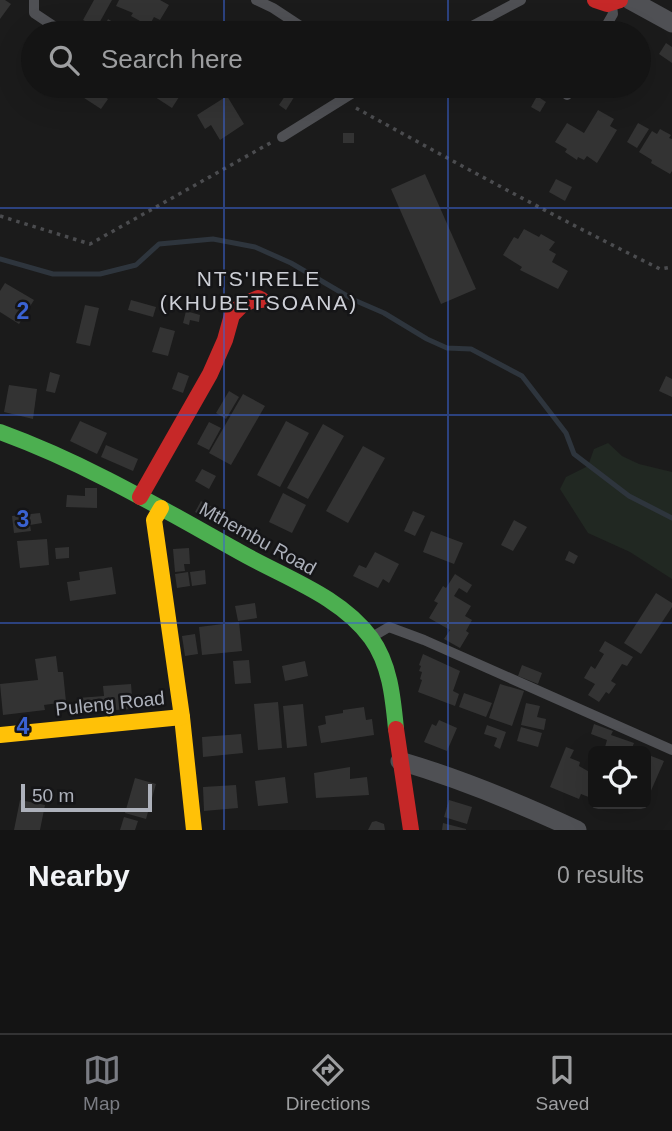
<!DOCTYPE html>
<html lang="en">
<head>
<meta charset="utf-8">
<style>
  body { margin:0; font-family:Helvetica,sans-serif; background:#212122; color:#f1f3f6 }
  .controls { position:absolute; right:21px; bottom:21px; display:grid; overflow:hidden; border-radius:10px; box-shadow:0 7px 28px #0002 }
  .controls button { width:63px; height:63px; display:grid; place-items:center; padding:0; border:0; border-bottom:2px solid #333334; background:#141414; color:#f1f3f6; font:35px sans-serif }
  .scale { position:absolute; left:21px; bottom:18px; width:131px; box-sizing:border-box; padding-left:7px; border:4px solid #adb1bb; border-top:0; font-size:19px; line-height:24px; white-space:nowrap; color:#adb1bb; -webkit-text-stroke:5px #151517; paint-order:stroke }
  .list { margin:0; padding:0; list-style:none }
  h2 { display:flex; justify-content:space-between; align-items:center; height:91px; margin:0; padding:0 28px; font-size:30px }
  h2 small { font-size:23px; font-weight:400; color:#9d9ea0 }
  .icon { flex:none; width:38px; height:38px; fill:none; stroke:currentColor; stroke-width:2; stroke-linecap:round; stroke-linejoin:round }
  .map { position:relative; flex:none; width:672px; height:830px; overflow:hidden }
  .search { position:absolute; background:#141414; box-shadow:0 7px 28px #0002; left:21px; right:21px; top:21px; height:77px; display:flex; align-items:center; gap:18px; box-sizing:border-box; padding:0 24px; border-radius:38px; color:#9d9ea0; font-size:26px }
  .sheet { height:203px; background:#141414 }
  nav { display:flex; justify-content:space-around; align-items:center; box-sizing:border-box; height:98px; border-top:2px solid #333334; background:#141414; font-size:19px; color:#9d9ea0 }
  nav a { display:grid; justify-items:center; gap:4px }
  nav .on { color:#7a7c83 }
  .map>svg:first-child { display:block }
</style>
</head>
<body>
<div class="map">
<svg width="672" height="830" viewBox="0 0 672 830">
  <rect width="100%" height="100%" fill="#1b1b1b"/>
  <!-- green -->
  <polygon fill="#212822" points="608,443 622,456 639,464 672,472 672,579 630,552 588,533 560,489 566,477 588,466 594,449"/>
  <g fill="none" stroke-linecap="round" stroke-linejoin="round">
    <!-- stream -->
    <polyline stroke="#2e353d" stroke-width="5" points="0,259 53,274 100,274 136,265 159,244 213,239 255,247 291,263 354,300 384,313 427,339 447,348 471,349 522,376 566,433 574,454 629,496 672,518"/>
  </g>
  <!-- building -->
  <g fill="#333">
    <polygon points="0,0 5,0 11,4 0,19"/>
    <polygon points="94,0 112,0 97,27 83,20"/>
    <polygon points="119,0 160,0 169,5 160,20 154,17 149,26 131,16 133,13 116,6"/>
    <polygon points="108,19 132,33 101,33"/>
    <polygon points="666,43 672,47 672,63 659,54"/>
    <polygon points="79,86 89,86 108,99 101,109 75,92"/>
    <polygon points="158,86 186,86 172,108 152,95"/>
    <polygon points="289,90 296,94 286,110 279,105"/>
    <polygon points="227,96 244,124 220,140 211,125 205,129 197,115"/>
    <polygon points="537,96 546,102 540,112 531,107"/>
    <polygon points="598,110 614,119 610,126 617,130 597,163 587,156 584,160 578,157 577,160 565,152 567,149 555,142 567,123 584,133"/>
    <polygon points="638,123 649,129 637,148 627,142"/>
    <polygon points="660,129 671,135 669,138 672,139 672,171 670,174 651,163 652,160 639,152 652,131 657,134"/>
    <rect x="343" y="133" width="11" height="10"/>
    <polygon points="425,174 476,289 441,304 391,189"/>
    <polygon points="556,179 572,187 565,201 549,192"/>
    <polygon points="524,229 539,237 541,234 555,242 549,250 556,254 552,262 568,271 558,289 520,270 522,267 503,255 514,237 518,239"/>
    <polygon points="5,283 34,300 19,324 0,312 0,291"/>
    <polygon points="131,300 156,307 153,317 128,310"/>
    <polygon points="85,305 99,308 90,346 76,343"/>
    <polygon points="186,311 200,315 199,322 190,320 189,325 183,323"/>
    <polygon points="160,327 175,331 168,356 152,352"/>
    <polygon points="50,372 60,375 55,393 46,391"/>
    <polygon points="178,372 189,376 183,393 172,389"/>
    <polygon points="666,376 672,379 672,397 659,391"/>
    <polygon points="9,385 37,389 33,419 4,412"/>
    <polygon points="229,391 239,397 226,419 216,413"/>
    <polygon points="243,394 265,406 231,465 209,453"/>
    <polygon points="80,421 107,433 97,454 70,441"/>
    <polygon points="286,421 309,433 280,487 257,475"/>
    <polygon points="209,422 221,428 209,450 197,444"/>
    <polygon points="323,424 344,436 308,499 287,488"/>
    <polygon points="106,445 138,459 133,471 101,457"/>
    <polygon points="363,446 385,458 348,523 326,511"/>
    <polygon points="202,469 216,476 209,489 195,481"/>
    <polygon points="85,488 97,488 97,508 66,507 67,495 85,496"/>
    <polygon points="283,493 306,505 292,533 269,522"/>
    <polygon points="201,501 220,511 214,522 195,512"/>
    <polygon points="413,511 425,516 415,536 404,531"/>
    <polygon points="40,513 42,523 30,525 31,531 14,533 12,516"/>
    <polygon points="514,520 527,527 513,551 501,545"/>
    <polygon points="431,531 463,543 454,564 423,552"/>
    <polygon points="47,539 49,565 20,568 17,541"/>
    <polygon points="69,547 69,558 56,559 55,548"/>
    <polygon points="189,548 190,564 184,564 185,571 175,572 173,549"/>
    <polygon points="569,551 578,556 574,564 565,560"/>
    <polygon points="375,552 399,564 389,583 383,579 378,588 353,576 359,565 366,568"/>
    <polygon points="112,567 116,594 70,601 67,582 80,580 79,572"/>
    <polygon points="205,570 206,584 192,586 190,572"/>
    <polygon points="188,572 190,586 177,588 175,574"/>
    <polygon points="455,574 472,585 467,593 459,588 454,596 471,606 465,616 472,620 466,631 469,633 460,648 444,639 450,630 429,618 438,603 434,601 443,586 446,588"/>
    <polygon points="656,593 672,603 672,607 641,654 624,643"/>
    <polygon points="255,603 257,618 238,621 235,606"/>
    <polygon points="239,622 242,651 202,655 199,627"/>
    <polygon points="195,634 198,654 185,656 182,636"/>
    <polygon points="605,641 633,657 627,666 622,664 611,681 616,684 609,694 606,692 599,702 588,695 595,684 584,678 591,666 595,669 604,654 599,651"/>
    <polygon points="423,654 460,671 453,691 459,694 455,706 418,692 422,680 420,679 422,672 419,671 421,666 419,665"/>
    <polygon points="56,656 58,672 63,672 66,702 44,705 45,710 3,715 0,684 38,680 35,659"/>
    <polygon points="249,660 251,683 235,684 233,661"/>
    <polygon points="305,661 308,676 285,681 282,666"/>
    <polygon points="522,665 542,673 538,684 518,676"/>
    <polygon points="131,684 133,709 79,712 78,698 104,696 103,686"/>
    <polygon points="500,684 524,691 512,726 489,718"/>
    <polygon points="464,693 492,703 486,717 459,707"/>
    <polygon points="278,702 282,748 258,750 254,704"/>
    <polygon points="526,703 540,706 537,717 546,719 544,730 521,725"/>
    <polygon points="303,704 307,746 287,748 283,706"/>
    <polygon points="364,707 366,720 372,719 374,735 321,743 318,726 326,724 325,716 343,713 343,710"/>
    <polygon points="439,720 457,728 447,751 424,742 432,724 436,726"/>
    <polygon points="594,724 613,731 611,735 634,743 631,751 613,751 605,747 607,740 591,734"/>
    <polygon points="487,725 506,732 500,749 494,746 497,738 484,734"/>
    <polygon points="521,727 542,733 538,747 517,741"/>
    <polygon points="241,734 243,753 203,757 202,737"/>
    <polygon points="566,747 574,750 570,758 580,762 579,766 593,774 593,792 591,798 581,794 579,799 550,787"/>
    <polygon points="646,754 664,761 650,793 646,791"/>
    <polygon points="350,767 350,779 367,777 369,795 316,798 314,773"/>
    <polygon points="285,777 288,803 258,806 255,781"/>
    <polygon points="135,778 156,784 146,819 125,813"/>
    <polygon points="236,785 238,808 204,811 203,787"/>
    <polygon points="20,800 45,805 40,830 14,830"/>
    <polygon points="449,800 472,807 467,824 444,817"/>
    <polygon points="124,817 138,821 135,830 120,830"/>
    <polygon points="376,821 384,824 385,830 368,830 372,822"/>
    <polygon points="443,823 466,829 466,830 442,830"/>
  </g>
  <g fill="none" stroke-linecap="round" stroke-linejoin="round">
    <!-- path -->
    <g stroke="#4b4c4f" stroke-width="3.5" stroke-dasharray="3.5 5" stroke-linecap="butt">
      <path d="M356 108C456 163 557 218 660 269L672 267"/>
      <polyline points="0,216 90,244 272,142"/>
    </g>
    <!-- lane -->
    <g stroke="#4f5054" stroke-width="10">
      <polyline points="34,0 34,13 64,33"/>
      <polyline points="256,0 273,8 311,33"/>
      <polyline points="459,33 521,0"/>
      <polyline points="602,33 613,14 612,6"/>
      <polyline points="567,95 572,86"/>
      <polyline points="282,137 364,86"/>
      <polyline points="372,637 389,627 424,640 672,750"/>
    </g>
    <!-- street -->
    <g stroke="#4f5054" stroke-width="19">
      <polyline points="630,0 672,23"/>
      <path d="M400 761C461 779 519 803 577 830"/>
    </g>
    <!-- fast -->
    <path stroke="#4caf50" stroke-width="16" d="M0 432C88 464 166 511 247 556 289 579 342 598 371 638 390 664 393 698 396 729"/>
    <!-- slow -->
    <g stroke="#ffc107" stroke-width="16">
      <polyline points="161,508 154,520 182,717 194,830"/>
      <polyline points="0,735 182,717"/>
    </g>
    <!-- jam -->
    <g stroke="#c62828" stroke-width="16">
      <polyline points="595,0 607,4 620,0"/>
      <polyline points="140,497 210,374 225,340 232,315 242,305 258,298 262,300"/>
      <polyline points="396,729 411,830"/>
    </g>
  </g>
  <!-- grid -->
  <path fill="none" stroke="#3a62d2" stroke-width="2" stroke-opacity="0.55" d="M224 0V33M448 0V33M224 86V830M448 86V830M0 208H672M0 415H672M0 623H672"/>
  <g text-anchor="middle" stroke-width="5" stroke-linejoin="round" paint-order="stroke">
    <!-- street labels -->
    <g font-size="19" fill="#adb1bb" stroke="#151517">
      <text transform="translate(258 538) rotate(29)" y="7">Mthembu Road</text>
      <text transform="translate(110 703) rotate(-6)" y="7">Puleng Road</text>
    </g>
    <!-- neighbourhood labels -->
    <g font-size="21" letter-spacing="2" fill="#ced0d7" stroke="#151517">
      <text x="259" y="286">NTS'IRELE<tspan x="259" dy="24">(KHUBETSOANA)</tspan></text>
    </g>
  </g>
  <g font-size="23" text-anchor="middle" font-weight="bold" fill="#3a62d2" stroke="#151517" stroke-width="5" stroke-linejoin="round" paint-order="stroke">
    <text x="23" y="319">2</text>
    <text x="23" y="527">3</text>
    <text x="23" y="734">4</text>
  </g>
</svg>
<div class="controls">
<button><svg class="icon" aria-label="locate" viewBox="0 0 24 24"><circle cx="12" cy="12" r="6"/><path d="M12 2v4M12 18v4M2 12h4M18 12h4"/></svg></button>
</div>
<div class="scale">50 m</div>
<div class="search"><svg class="icon" aria-label="search" viewBox="0 0 24 24"><circle cx="10" cy="10" r="6"/><path d="M15 15l6 6"/></svg>Search here</div>
</div>
<section class="sheet">
<h2>Nearby<small>0 results</small></h2>
<ul class="list">
</ul>
</section>
<nav>
<a class="on"><svg class="icon" aria-label="map" viewBox="0 0 24 24"><path d="M3 6l6-2 6 2 6-2v14l-6 2-6-2-6 2zM9 4v14M15 6v14"/></svg>Map</a>
<a><svg class="icon" aria-label="directions" viewBox="0 0 24 24"><path d="M12 3l9 9-9 9-9-9zM9 14v-3h6M13 9l2 2-2 2"/></svg>Directions</a>
<a><svg class="icon" aria-label="saved" viewBox="0 0 24 24"><path d="M7 4h10v16l-5-4-5 4z"/></svg>Saved</a>
</nav>
</body>
</html>
